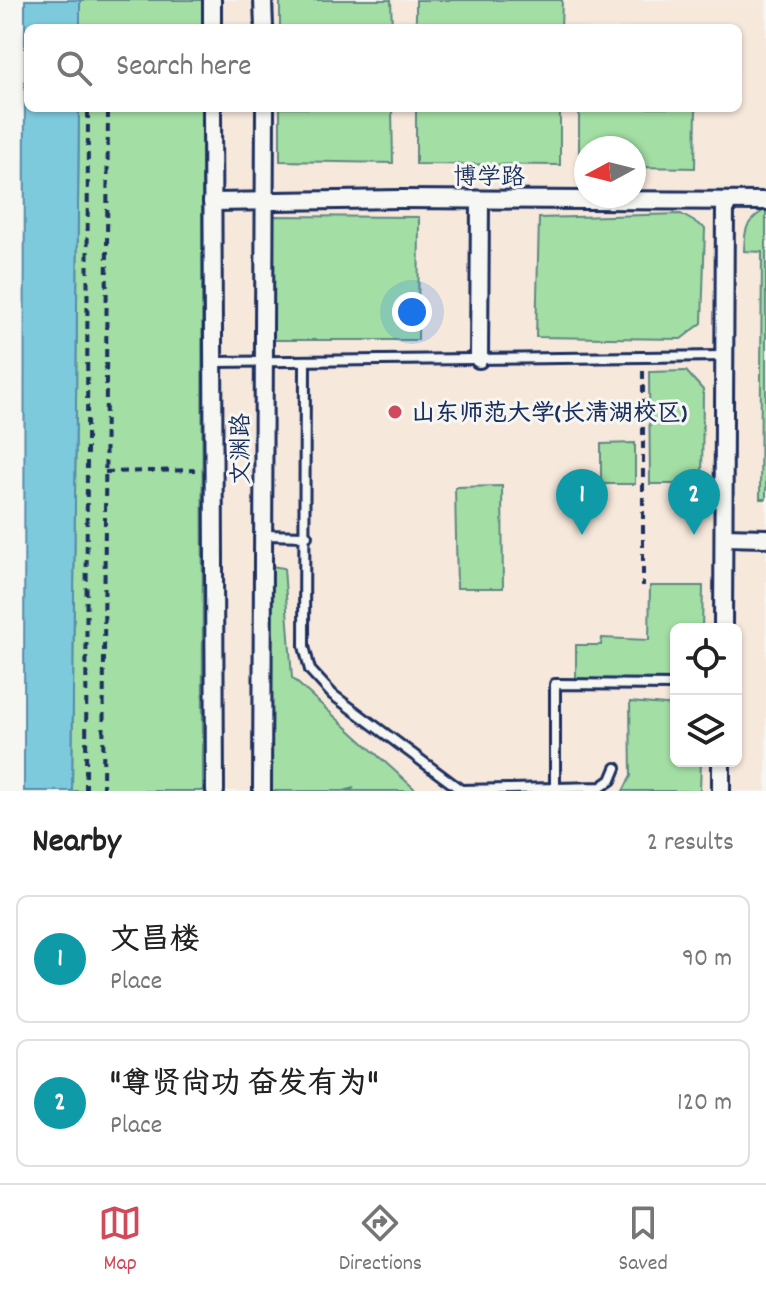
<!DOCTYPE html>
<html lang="en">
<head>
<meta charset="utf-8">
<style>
  body { margin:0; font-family:Dekko,"LXGW WenKai TC",sans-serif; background:#f2f2f2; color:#222 }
  .controls { position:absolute; right:24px; bottom:24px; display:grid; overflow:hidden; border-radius:12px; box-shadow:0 2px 6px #0004 }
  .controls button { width:72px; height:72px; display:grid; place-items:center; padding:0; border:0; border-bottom:2px solid #e0e0e0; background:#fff; color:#222; font:40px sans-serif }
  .compass { position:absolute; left:574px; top:136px; width:72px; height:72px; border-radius:50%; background:#fff; box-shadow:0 2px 6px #0004; rotate:263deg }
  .you { position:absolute; left:412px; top:312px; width:28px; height:28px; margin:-20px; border:6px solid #fff; border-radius:50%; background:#1a73e8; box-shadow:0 0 0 12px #1a73e833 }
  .badge { display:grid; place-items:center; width:52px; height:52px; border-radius:50%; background:#d1495b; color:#fff; font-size:26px; font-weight:700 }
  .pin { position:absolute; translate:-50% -66px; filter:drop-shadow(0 2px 4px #0008) }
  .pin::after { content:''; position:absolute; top:42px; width:28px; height:24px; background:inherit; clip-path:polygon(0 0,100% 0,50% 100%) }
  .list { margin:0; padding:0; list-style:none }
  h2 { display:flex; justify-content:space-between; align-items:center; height:104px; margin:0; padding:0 32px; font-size:34px }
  h2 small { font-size:26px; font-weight:400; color:#767676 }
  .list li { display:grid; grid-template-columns:52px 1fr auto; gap:24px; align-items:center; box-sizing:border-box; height:128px; margin:0 16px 16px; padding:0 16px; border:2px solid #e0e0e0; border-radius:12px }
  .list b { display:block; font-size:30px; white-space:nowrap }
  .list p { margin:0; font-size:26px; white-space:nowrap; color:#767676 }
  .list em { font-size:26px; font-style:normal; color:#767676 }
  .icon { flex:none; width:44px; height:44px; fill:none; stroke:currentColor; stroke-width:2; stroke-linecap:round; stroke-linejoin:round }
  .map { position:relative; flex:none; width:766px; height:791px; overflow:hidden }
  .search { position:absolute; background:#fff; box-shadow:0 2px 6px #0004; left:24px; right:24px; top:24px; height:88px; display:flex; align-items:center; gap:20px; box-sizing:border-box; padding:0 28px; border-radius:12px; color:#767676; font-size:30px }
  .sheet { height:392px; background:#fff }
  nav { display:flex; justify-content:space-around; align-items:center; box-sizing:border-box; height:112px; border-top:2px solid #e0e0e0; background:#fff; font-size:22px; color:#767676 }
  nav a { display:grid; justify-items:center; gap:4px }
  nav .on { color:#d1495b }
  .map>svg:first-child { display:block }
</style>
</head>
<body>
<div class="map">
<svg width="766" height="791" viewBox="0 0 766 791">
  <rect width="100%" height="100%" fill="#f6f6f2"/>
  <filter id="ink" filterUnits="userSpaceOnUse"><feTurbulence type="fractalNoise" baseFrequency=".0125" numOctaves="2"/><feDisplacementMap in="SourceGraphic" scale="16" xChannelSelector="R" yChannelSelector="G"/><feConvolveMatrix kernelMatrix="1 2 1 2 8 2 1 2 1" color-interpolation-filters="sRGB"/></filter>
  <g filter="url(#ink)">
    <!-- built -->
    <path fill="#f7e8dc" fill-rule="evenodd" d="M25 0H766V791H24ZM28 28H738V108H28ZM586 148H634V196H586ZM676 629H736V761H676Z"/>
    <!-- green -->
    <g fill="#a3dfa5" stroke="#5f8782" stroke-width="2">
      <rect x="80" y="0" width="122" height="28"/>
      <polygon points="280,0 391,0 392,28 280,28"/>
      <polygon points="416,0 562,0 561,28 416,28"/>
      <polygon points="79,108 202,108 203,791 72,791"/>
      <polygon points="280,108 392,108 393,163 280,161"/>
      <polygon points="416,108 560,108 560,165 416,164"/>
      <polygon points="579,108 696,108 695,168 634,167 634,148 586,148 586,166 579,166"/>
      <path d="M763 211H766V499H760L762 252 744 251C745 231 744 223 763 211Z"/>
      <polygon points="681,214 705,228 702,323 681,339 536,337 539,218"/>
      <polygon points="270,216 419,217 418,340 269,340"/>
      <polygon points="686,371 703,390 702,484 650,484 649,372"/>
      <polygon points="635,443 635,484 601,484 601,444"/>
      <polygon points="502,486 503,588 457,588 455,487"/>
      <polygon points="265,565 284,568 292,678 417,791 349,791 354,788 344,791 257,791"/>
      <polygon points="650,586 703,586 702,629 676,629 676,680 576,679 576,645 601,645 602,638 649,640"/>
      <polygon points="630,702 676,706 676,761 701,761 700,791 623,791 631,776"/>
    </g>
    <!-- water -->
    <polygon fill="#7ecadd" stroke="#568caa" stroke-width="2" points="25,0 80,0 80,28 28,28 28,108 79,108 72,791 24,791"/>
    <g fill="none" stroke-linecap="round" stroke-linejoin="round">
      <defs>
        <g id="service">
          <polyline points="305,361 304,646 310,670 333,695 461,790 555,788 555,684 676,685"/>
          <polyline points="213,362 724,356"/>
          <polyline points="264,535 307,536"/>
          <polyline points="555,788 601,787 611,780 616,768"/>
        </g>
        <g id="minor">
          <polyline points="263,0 264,28"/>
          <polyline points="212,28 212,0"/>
          <polyline points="212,108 215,791"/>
          <polyline points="212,202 399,199 766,201"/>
          <polyline points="479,359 480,200"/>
          <polyline points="724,537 766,538"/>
          <polyline points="723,629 725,201"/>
          <polyline points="262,791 265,108"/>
          <polyline points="721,791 721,761"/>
        </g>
      </defs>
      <!-- service casing -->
      <use href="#service" stroke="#1b2f5e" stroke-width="14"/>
      <!-- minor casing -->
      <use href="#minor" stroke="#1b2f5e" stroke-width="22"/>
      <!-- path -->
      <g stroke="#1b2f5e" stroke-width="4" stroke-dasharray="8 6" stroke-linecap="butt">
        <polyline points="643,371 643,586"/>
        <polyline points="105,472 195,470"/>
        <polyline points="86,791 88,108"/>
        <polyline points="103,791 108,108"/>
      </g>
      <!-- service -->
      <use href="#service" stroke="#f6f6f2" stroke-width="8"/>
      <!-- minor -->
      <use href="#minor" stroke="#f6f6f2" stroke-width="16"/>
    </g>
  </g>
  <!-- markers -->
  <circle fill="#d1495b" stroke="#f6f6f2" stroke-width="3" cx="395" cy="412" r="8"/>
  <g text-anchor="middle" stroke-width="6" stroke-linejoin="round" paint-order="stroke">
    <!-- street labels -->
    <g font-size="24" fill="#1b2f5e" stroke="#f6f6f2">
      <text x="489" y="184">博学路</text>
      <text transform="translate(240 449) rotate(-90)" y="8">文渊路</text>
    </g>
    <!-- poi labels -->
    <g font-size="24" font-weight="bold" fill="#1b2f5e" stroke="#f6f6f2" text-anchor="start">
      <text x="411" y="420">山东师范大学(长清湖校区)</text>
    </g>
  </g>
</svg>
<div class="controls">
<button><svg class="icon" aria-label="locate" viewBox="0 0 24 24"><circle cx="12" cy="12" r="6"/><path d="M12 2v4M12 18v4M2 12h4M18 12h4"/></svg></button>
<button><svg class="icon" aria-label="layers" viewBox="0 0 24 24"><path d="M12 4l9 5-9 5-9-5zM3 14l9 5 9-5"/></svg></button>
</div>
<svg class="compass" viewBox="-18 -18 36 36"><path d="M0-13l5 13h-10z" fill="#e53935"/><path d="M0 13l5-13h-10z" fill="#767676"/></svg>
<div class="you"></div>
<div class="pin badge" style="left:582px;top:535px;background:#0f9aa8">1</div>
<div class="pin badge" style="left:694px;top:535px;background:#0f9aa8">2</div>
<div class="search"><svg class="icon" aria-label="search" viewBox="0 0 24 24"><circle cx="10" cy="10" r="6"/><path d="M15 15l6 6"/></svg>Search here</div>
</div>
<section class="sheet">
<h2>Nearby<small>2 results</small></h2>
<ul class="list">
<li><span class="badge" style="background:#0f9aa8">1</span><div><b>文昌楼</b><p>Place</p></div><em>90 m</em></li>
<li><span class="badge" style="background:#0f9aa8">2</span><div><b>&quot;尊贤尚功 奋发有为&quot;</b><p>Place</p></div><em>120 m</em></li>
</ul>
</section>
<nav>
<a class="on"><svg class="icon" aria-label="map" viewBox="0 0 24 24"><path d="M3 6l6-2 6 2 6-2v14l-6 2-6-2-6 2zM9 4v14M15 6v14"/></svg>Map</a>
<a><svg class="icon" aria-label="directions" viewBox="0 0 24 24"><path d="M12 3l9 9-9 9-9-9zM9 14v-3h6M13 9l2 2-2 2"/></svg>Directions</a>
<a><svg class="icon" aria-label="saved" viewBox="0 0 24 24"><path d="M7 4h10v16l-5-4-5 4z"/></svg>Saved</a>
</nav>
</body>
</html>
